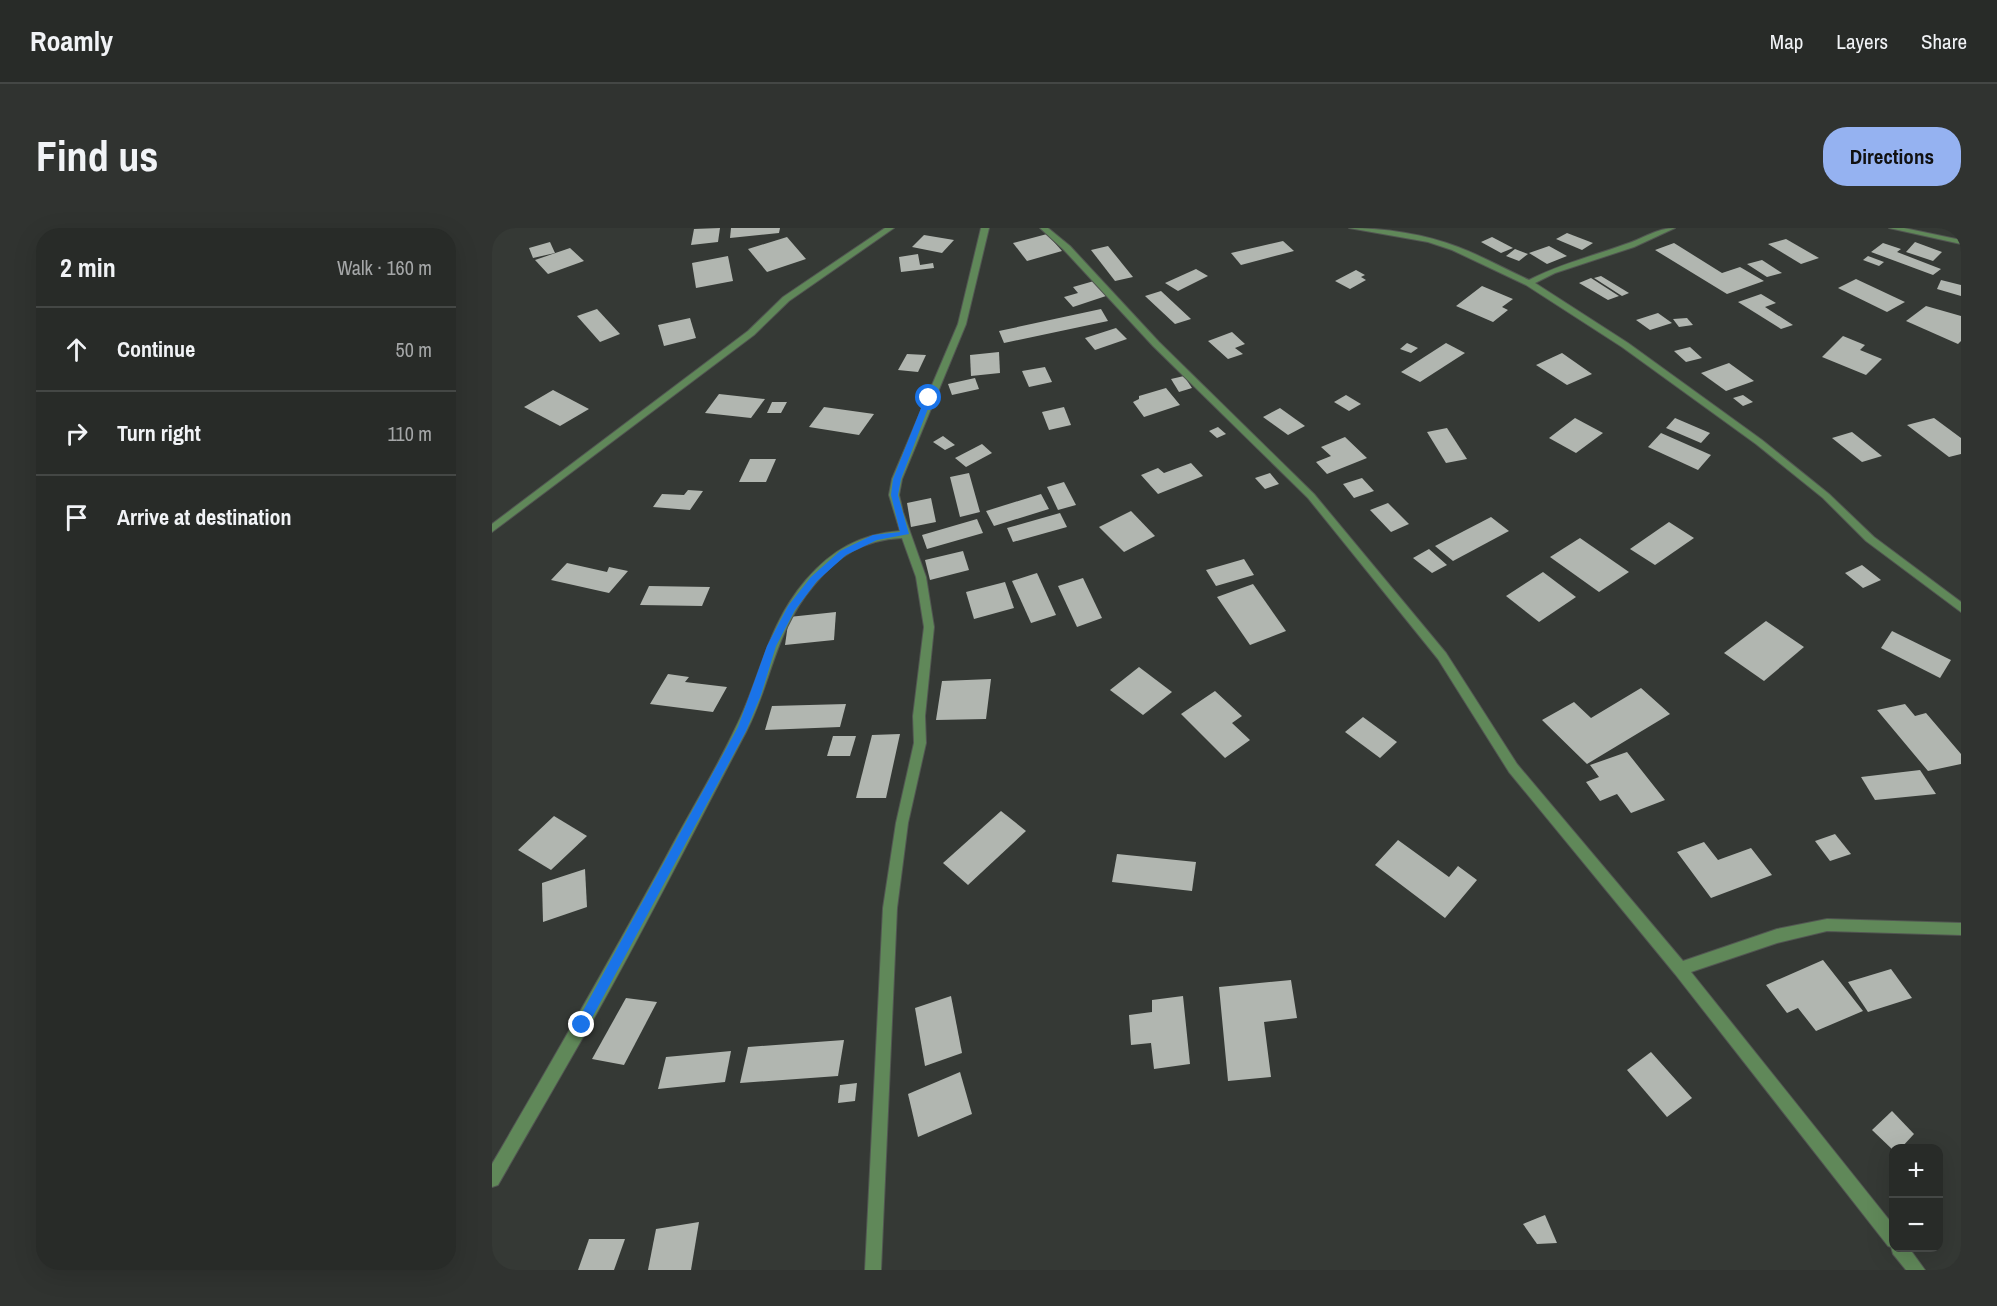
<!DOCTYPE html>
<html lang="en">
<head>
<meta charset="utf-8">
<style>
  body { margin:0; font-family:"Archivo Narrow",sans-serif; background:#303330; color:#f1f3f6 }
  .controls { position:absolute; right:18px; bottom:18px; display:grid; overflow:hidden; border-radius:12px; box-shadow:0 6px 24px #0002 }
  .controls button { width:54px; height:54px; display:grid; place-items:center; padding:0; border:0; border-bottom:2px solid #444745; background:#282b28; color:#f1f3f6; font:30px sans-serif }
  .stop { position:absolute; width:18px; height:18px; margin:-14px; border:4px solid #1a73e8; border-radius:50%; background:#fff }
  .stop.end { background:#1a73e8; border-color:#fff; box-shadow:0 2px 6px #0008 }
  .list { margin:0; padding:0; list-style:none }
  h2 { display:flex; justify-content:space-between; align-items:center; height:78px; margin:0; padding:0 24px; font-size:26px }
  h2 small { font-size:20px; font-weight:400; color:#a5a7a8 }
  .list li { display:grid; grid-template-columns:39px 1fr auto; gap:18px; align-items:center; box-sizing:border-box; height:84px; padding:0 24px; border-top:2px solid #444745 }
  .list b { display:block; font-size:22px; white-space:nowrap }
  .list em { font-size:20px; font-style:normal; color:#a5a7a8 }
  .icon { flex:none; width:33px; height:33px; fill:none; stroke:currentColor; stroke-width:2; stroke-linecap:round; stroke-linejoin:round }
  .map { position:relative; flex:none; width:1469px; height:1042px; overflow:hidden; border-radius:24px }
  header { display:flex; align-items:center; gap:36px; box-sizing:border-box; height:84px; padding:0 30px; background:#282b28; border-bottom:2px solid #444745 }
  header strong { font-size:28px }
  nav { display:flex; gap:33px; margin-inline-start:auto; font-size:21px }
  .intro { display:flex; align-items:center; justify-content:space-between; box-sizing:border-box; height:144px; padding:0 36px }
  h1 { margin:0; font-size:42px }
  .button { padding:15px 27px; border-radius:24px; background:#95b2f1; color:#111; font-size:21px; font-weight:700 }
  main { display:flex; gap:36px; padding:0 36px }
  aside { flex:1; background:#282b28; border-radius:24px; box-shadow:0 6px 24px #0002 }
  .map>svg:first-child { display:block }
</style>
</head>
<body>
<header>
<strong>Roamly</strong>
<nav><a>Map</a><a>Layers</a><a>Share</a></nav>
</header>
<div class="intro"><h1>Find us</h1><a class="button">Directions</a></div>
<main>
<aside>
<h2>2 min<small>Walk · 160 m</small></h2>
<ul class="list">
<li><svg class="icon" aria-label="ahead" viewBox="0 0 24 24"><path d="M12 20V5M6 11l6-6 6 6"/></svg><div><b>Continue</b></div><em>50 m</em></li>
<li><svg class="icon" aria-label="right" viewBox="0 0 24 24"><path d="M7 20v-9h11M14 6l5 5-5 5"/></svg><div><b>Turn right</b></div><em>110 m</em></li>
<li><svg class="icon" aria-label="arrive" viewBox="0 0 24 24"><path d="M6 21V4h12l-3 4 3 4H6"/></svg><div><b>Arrive at destination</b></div></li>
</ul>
</aside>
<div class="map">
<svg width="1469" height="1042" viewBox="0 0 1469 1042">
  <rect width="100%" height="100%" fill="#353935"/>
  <!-- building -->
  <g fill="#b1b6b0">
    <polygon points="228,0 226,14 199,17 202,1"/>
    <polygon points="239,0 288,0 287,5 238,10"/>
    <polygon points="1075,5 1101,15 1090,22 1064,11"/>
    <polygon points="555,6 570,23 535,33 521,15"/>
    <polygon points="432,7 462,12 450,25 420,19"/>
    <polygon points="295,9 314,31 275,44 256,21"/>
    <polygon points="1000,9 1021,20 1009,25 989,14"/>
    <polygon points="1294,11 1327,30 1309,36 1276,16"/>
    <polygon points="791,13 802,23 749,37 739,25"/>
    <polygon points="58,14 63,25 41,30 37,20"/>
    <polygon points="1423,14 1450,24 1441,33 1414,24"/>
    <polygon points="1182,15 1230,45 1248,39 1272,53 1235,66 1163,22"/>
    <polygon points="1391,15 1409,21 1405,24 1449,41 1441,47 1379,24"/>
    <polygon points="616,18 641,49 623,53 599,22"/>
    <polygon points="1057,18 1075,28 1055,36 1037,25"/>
    <polygon points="78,20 92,33 56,46 43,32"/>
    <polygon points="1023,21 1036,26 1027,33 1014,28"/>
    <polygon points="426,26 428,37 441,35 442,40 409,44 407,29"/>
    <polygon points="236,28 241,53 204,60 200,35"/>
    <polygon points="1376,28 1392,34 1387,38 1371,32"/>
    <polygon points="1270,32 1290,45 1275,49 1255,36"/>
    <polygon points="704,41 716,48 686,63 673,55"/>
    <polygon points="864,42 873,47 869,49 874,52 858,61 843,53"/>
    <polygon points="1109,48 1137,65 1130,68 1102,50"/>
    <polygon points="1099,50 1127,68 1116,72 1087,55"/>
    <polygon points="1364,51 1413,74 1395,84 1346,60"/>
    <polygon points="1449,52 1469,57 1469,68 1445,61"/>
    <polygon points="602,53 617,67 581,79 572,69 586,65 581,59"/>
    <polygon points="990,58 1021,71 1010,79 1016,82 1001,94 964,78"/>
    <polygon points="669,63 699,91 683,96 653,68"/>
    <polygon points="1269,66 1284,75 1273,79 1301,97 1289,101 1246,74"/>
    <polygon points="1434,78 1469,88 1469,113 1466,116 1414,93"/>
    <polygon points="105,81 128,106 108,114 85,88"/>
    <polygon points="609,81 616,93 512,115 507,103"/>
    <polygon points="1166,85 1180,95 1158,102 1144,92"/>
    <polygon points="198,90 204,110 172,118 166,97"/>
    <polygon points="1195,90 1201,97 1187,99 1181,91"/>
    <polygon points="624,100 635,111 603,122 593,110"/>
    <polygon points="740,104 753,116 743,120 751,126 736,131 716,113"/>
    <polygon points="1351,108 1373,117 1368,122 1390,131 1374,147 1330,129"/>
    <polygon points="915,115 926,120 919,125 908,121"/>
    <polygon points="954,115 973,125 928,154 909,144"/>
    <polygon points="1198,119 1210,130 1194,134 1182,123"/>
    <polygon points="507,124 508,145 479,148 478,127"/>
    <polygon points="1070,125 1100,146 1075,157 1044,137"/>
    <polygon points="415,126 434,127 426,144 406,142"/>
    <polygon points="1237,135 1262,153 1234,163 1209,145"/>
    <polygon points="553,139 560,154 537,159 530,143"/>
    <polygon points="692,148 700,160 687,164 679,151"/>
    <polygon points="483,150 487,161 460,167 456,156"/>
    <polygon points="674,160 688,177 652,189 641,174 647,171 647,168"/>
    <polygon points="61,162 97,181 68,198 32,179"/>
    <polygon points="227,166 273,171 259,190 213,185"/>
    <polygon points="854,167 869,176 857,183 842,174"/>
    <polygon points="1251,167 1261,174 1251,178 1241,170"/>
    <polygon points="280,174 295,174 289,185 275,185"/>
    <polygon points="332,179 382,186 367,207 317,199"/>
    <polygon points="572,179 579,197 557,202 550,184"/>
    <polygon points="788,180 813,198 796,207 771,189"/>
    <polygon points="1083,190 1111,205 1084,225 1057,210"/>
    <polygon points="1183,190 1218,205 1209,215 1174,200"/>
    <polygon points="1442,190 1469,210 1469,226 1457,229 1415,197"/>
    <polygon points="726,199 734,206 725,210 717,203"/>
    <polygon points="955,200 975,231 954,235 935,204"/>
    <polygon points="1360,204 1390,228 1370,234 1340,210"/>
    <polygon points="1169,205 1219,227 1206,242 1156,219"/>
    <polygon points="451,208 463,217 453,222 441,214"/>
    <polygon points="853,209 875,230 835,246 824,234 839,228 829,219"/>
    <polygon points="490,216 500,225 474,239 463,230"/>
    <polygon points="258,231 284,231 274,254 247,254"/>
    <polygon points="699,235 711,248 666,266 649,247 666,240 672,245"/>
    <polygon points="477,245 488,284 468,289 458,249"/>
    <polygon points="778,245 787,256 773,261 763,250"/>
    <polygon points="870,250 882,263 862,270 851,256"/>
    <polygon points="572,254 584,277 566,282 555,259"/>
    <polygon points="196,262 211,263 198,282 161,279 170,266 192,267"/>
    <polygon points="549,266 557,281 502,298 494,283"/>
    <polygon points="439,270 444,294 419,299 415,275"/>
    <polygon points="896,275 917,296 899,304 878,282"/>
    <polygon points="639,283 663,308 632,324 607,299"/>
    <polygon points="568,285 575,299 521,314 515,300"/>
    <polygon points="999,289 1017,303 961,333 943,318"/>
    <polygon points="485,291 491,305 435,321 430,307"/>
    <polygon points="1177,294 1202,310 1163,337 1138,321"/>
    <polygon points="1088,310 1137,344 1107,364 1058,329"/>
    <polygon points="937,321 955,337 940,345 921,330"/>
    <polygon points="471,323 477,342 438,352 433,332"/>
    <polygon points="752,331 762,347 724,358 714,342"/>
    <polygon points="75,335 115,344 117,339 136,343 117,365 59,352"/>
    <polygon points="1370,337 1389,352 1371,360 1353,345"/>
    <polygon points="1051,344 1084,369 1047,394 1014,368"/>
    <polygon points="545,345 564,387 539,395 520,353"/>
    <polygon points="591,350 610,390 585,399 566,358"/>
    <polygon points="513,354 522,380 482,391 474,364"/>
    <polygon points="761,356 794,403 758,417 725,369"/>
    <polygon points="157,358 218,359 210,378 148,377"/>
    <polygon points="344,384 342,412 293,417 297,389"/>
    <polygon points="1274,393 1312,419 1272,453 1232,425"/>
    <polygon points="1400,403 1459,432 1448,450 1389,420"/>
    <polygon points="647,439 680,464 651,487 618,462"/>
    <polygon points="176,446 197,449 193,454 235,459 221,484 158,476"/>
    <polygon points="499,451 494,491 444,492 450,453"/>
    <polygon points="1149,460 1178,486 1095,536 1050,492 1082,474 1099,490"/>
    <polygon points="723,463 750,488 740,495 758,512 733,530 689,486"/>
    <polygon points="354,476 348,499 273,502 280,478"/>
    <polygon points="1413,476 1423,488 1434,485 1469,526 1469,536 1436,543 1385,482"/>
    <polygon points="871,489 905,514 888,530 853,504"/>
    <polygon points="408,506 394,570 364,570 380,507"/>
    <polygon points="341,508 364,508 358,528 335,528"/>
    <polygon points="1135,524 1173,572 1139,585 1125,566 1108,573 1094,554 1107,549 1098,537"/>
    <polygon points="1428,542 1444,566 1383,572 1369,549"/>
    <polygon points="509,583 534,603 476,657 451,635"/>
    <polygon points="62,588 95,608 59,642 26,622"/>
    <polygon points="1343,606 1359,626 1338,633 1323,613"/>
    <polygon points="906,612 957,649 966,638 985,652 953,690 883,637"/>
    <polygon points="1212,614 1226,632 1259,620 1280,647 1219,670 1185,624"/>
    <polygon points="625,626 704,634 700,663 620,654"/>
    <polygon points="93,641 95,679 51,694 50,655"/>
    <polygon points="1331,732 1371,783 1324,803 1306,780 1295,785 1274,757"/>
    <polygon points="1399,741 1420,770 1376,784 1356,754"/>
    <polygon points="799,752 805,790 772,794 779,849 736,853 727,759"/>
    <polygon points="459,768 470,825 433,838 423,780"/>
    <polygon points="691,768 698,836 662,841 659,815 639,817 637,787 660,784 660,772"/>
    <polygon points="134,770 165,774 132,837 100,831"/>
    <polygon points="352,812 346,848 248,855 256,819"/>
    <polygon points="239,823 233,854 166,861 174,829"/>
    <polygon points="1159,824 1200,870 1175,889 1135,842"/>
    <polygon points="468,844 480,886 426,909 416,866"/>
    <polygon points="365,855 363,873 346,875 348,857"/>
    <polygon points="1400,883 1422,906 1409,920 1402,923 1380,902"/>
    <polygon points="1053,987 1065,1015 1045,1016 1031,996"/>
    <polygon points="207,994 199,1042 156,1042 164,1001"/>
    <polygon points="97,1011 133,1011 122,1042 86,1042"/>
  </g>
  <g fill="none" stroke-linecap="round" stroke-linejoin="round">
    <defs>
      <g id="minor">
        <polygon points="393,0 402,0 297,73 262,107 0,304 0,296 256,103 291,69"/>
        <path d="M489 0H497L474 96 410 251 407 267 411 284 434 349 442 399 433 488 434 515 416 595 405 680 389 1042H373L391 680 404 595 422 515 421 488 432 399 424 349 410 310C371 312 347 327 322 357 282 404 280 454 254 504 201 604 150 706 94 804 65 855 35 906 6 957L0 959V936C59 835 117 734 173 631 196 587 223 544 244 499 270 447 274 399 314 352 340 322 368 306 408 303L397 267 400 251 466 96Z"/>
        <polygon points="548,0 556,0 578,18 667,114 822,266 954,425 1025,536 1191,733 1285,701 1335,691 1469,695 1469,707 1335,703 1285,715 1199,744 1402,998 1402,1020 1417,1020 1433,1042 1414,1042 1401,1026 1399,1019 1396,1018 1183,746 1017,544 946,431 816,270 661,118 572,22"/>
        <path d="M857 0C892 0 933 6 966 19 990 28 1013 41 1037 52 1068 36 1101 28 1134 16 1150 11 1165 0 1183 0L1142 19 1063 45 1043 55 1136 115 1270 212 1337 266 1382 309 1469 374V384L1374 313 1331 270 1264 216 1130 119 1034 57 960 22 936 14Z"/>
        <polygon points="1397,0 1412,0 1469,12 1469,16"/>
      </g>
    </defs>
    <!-- minor casing -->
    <use href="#minor" stroke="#525652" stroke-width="2"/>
    <!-- minor -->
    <use href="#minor" fill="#608859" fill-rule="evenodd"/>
  </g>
  <!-- route -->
  <polygon fill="#1a73e8" points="437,167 440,170 409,251 406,267 417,306 385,312 354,327 325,353 303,382 284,418 269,467 254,503 94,801 86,801 86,792 246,499 275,418 296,378 319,349 348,323 381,307 408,304 399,267 401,251 433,170"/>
</svg>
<div class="controls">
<button>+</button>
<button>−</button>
</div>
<div class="stop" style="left:437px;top:170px"></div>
<div class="stop end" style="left:90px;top:797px"></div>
</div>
</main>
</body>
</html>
